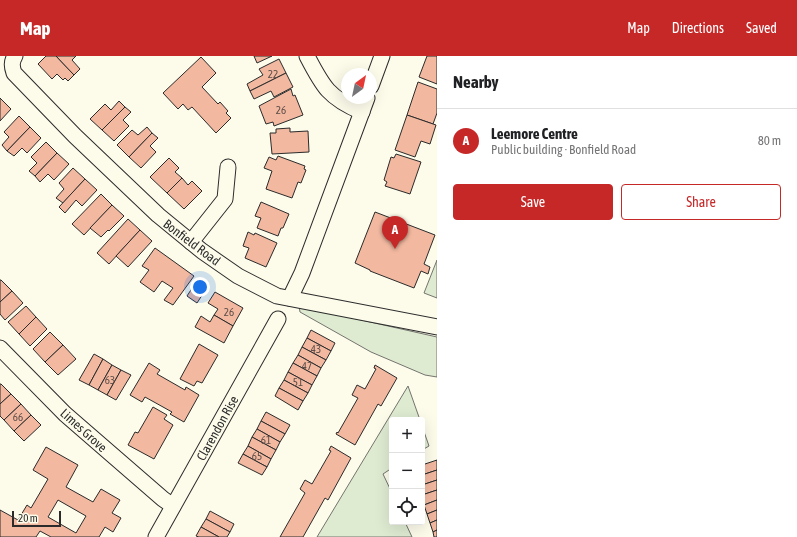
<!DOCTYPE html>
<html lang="en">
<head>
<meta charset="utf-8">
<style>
  body { margin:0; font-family:"Asap Condensed",sans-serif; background:#f2f2f2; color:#202124 }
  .controls { position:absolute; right:12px; bottom:12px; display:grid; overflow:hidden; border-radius:4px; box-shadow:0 4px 16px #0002 }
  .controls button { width:36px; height:36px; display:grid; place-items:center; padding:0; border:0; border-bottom:1px solid #e0e0e0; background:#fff; color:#202124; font:20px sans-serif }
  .compass { position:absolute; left:341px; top:12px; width:36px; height:36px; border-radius:50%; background:#fff; box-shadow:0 4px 16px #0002; rotate:33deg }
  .scale { position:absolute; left:12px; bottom:10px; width:49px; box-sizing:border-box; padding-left:4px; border:2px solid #2b2b2b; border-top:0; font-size:11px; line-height:14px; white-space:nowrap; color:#2b2b2b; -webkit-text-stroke:3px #fdfbea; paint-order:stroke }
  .you { position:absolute; left:200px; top:231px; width:14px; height:14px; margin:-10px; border:3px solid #fff; border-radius:50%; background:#1a73e8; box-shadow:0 0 0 6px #1a73e833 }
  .badge { display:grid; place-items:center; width:26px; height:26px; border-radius:50%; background:#c62828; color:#fff; font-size:13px; font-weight:700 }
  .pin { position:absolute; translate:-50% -33px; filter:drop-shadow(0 1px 2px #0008) }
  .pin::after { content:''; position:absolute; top:21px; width:14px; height:12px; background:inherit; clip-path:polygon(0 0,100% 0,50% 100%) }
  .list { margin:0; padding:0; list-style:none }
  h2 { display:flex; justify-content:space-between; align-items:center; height:52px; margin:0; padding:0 16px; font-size:17px }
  h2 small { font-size:13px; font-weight:400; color:#757577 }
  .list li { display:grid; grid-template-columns:26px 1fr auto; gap:12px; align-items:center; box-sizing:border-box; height:64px; padding:0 16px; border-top:1px solid #e0e0e0 }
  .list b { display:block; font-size:15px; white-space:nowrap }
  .list p { margin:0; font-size:13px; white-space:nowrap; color:#757577 }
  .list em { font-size:13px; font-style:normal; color:#757577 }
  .actions { display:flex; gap:8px; padding:12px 16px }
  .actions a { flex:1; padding:9px 0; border:1px solid #c62828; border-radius:4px; text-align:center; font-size:14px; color:#c62828 }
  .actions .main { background:#c62828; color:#fff }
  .icon { flex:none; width:22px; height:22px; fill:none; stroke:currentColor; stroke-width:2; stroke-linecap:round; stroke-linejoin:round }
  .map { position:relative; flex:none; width:437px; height:481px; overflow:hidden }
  header { display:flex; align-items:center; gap:24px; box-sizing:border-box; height:56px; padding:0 20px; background:#c62828; color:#fff }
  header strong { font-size:19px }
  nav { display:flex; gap:22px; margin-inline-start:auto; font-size:14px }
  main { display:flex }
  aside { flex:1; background:#fff }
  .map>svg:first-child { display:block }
</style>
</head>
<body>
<header>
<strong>Map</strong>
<nav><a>Map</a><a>Directions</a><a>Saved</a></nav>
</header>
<main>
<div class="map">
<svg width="437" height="481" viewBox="0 0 437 481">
  <rect width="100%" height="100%" fill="#fdfbea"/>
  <!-- green -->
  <g fill="#deebd1" stroke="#74746e">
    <polygon points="437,204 437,242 424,237"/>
    <polygon points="299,250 437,281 437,321 425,319 371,296 300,256"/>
    <polygon points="408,330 420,364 392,364 392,412 383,418 392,437 392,466 405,466 412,481 317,481"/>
    <polygon points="422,370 429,390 422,394"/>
  </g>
  <!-- building -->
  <g fill="#f2b8a0" stroke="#2b2b2b" fill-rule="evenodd">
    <polygon points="46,0 56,0 74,19 68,25 65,22 63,24 57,18 52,23 38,8"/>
    <polygon points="56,0 76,0 72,4 80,13 74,19"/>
    <polygon points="254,0 272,0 257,7"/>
    <polygon points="427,0 437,0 437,28 419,21"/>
    <polygon points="201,1 216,17 202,31 218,48 220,46 228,55 226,57 231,62 216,77 192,51 188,54 183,48 178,53 163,37"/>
    <polygon points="279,3 286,17 250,35 247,28 263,19 259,13"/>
    <polygon points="286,17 293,31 274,41 271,35 254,43 250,35"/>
    <polygon points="418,26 437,33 437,57 433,68 407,59"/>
    <polygon points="291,33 293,40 295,39 303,59 274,70 273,66 266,68 259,50"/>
    <polygon points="0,42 11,53 0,65"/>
    <polygon points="119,45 125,51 102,74 90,63 105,48 111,54"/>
    <polygon points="125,51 131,56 123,64 129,70 114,85 102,74"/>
    <polygon points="407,59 436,69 430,88 421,85 415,101 395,94"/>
    <polygon points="19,60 30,71 7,95 2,89 9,81 4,76"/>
    <polygon points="30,71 41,82 27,97 22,92 14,100 7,95"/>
    <polygon points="147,71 152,77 129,101 117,89 132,74 138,79"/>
    <polygon points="290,72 290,76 308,75 309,96 272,98 270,77 276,77 276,73"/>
    <polygon points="152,77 158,82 150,90 156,96 141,112 129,101"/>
    <polygon points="46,86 57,97 35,120 29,115 37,107 31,101"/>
    <polygon points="57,97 69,108 54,124 48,118 40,126 35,120"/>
    <polygon points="396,98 421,106 410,138 385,130 387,126 384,124 391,101 394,102"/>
    <polygon points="278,100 305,110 304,113 306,114 301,127 298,126 292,142 266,133 272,115 264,112 269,101 276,104"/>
    <polygon points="169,102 179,112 175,116 182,122 167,137 150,121"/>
    <polygon points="73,112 85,123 63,147 56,142 64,133 59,127"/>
    <polygon points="182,122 188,129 192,125 202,135 184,153 167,137"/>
    <polygon points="85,123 97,134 82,150 76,144 65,157 59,151"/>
    <polygon points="101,138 112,149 84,179 72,168"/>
    <polygon points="261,146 289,158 283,172 281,172 278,180 257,172 261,162 255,160"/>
    <polygon points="112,149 124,160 109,175 108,174 101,181 90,172"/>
    <polygon points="375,156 435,179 424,208 430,211 428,218 421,215 414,232 370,215 370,214 355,207"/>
    <polygon points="128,163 140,174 109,208 97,197"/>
    <polygon points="140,174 152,185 128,211 116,200"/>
    <polygon points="248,176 254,179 255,177 277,187 266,211 245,202 249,192 243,190"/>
    <polygon points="155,192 194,220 173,249 164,244 173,232 162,225 154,236 140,226 149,214 142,210"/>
    <polygon points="198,223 208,230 197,247 187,240"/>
    <polygon points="0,224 1,224 12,235 0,246"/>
    <polygon points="12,235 23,247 5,264 0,258 0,246"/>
    <polygon points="215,236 243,252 233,270 214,259 218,253 208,247"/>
    <polygon points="26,250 36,261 19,278 8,266"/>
    <polygon points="214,259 233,270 224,287 195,271 201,260 210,266"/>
    <polygon points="36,261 47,273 30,290 19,278"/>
    <polygon points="311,274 335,287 331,295 307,282"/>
    <polygon points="50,276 63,289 45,306 33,293"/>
    <polygon points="307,282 331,295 326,304 302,291"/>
    <polygon points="199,288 218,299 202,327 197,325 194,330 180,323"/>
    <polygon points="63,289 76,303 58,319 45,306"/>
    <polygon points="302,291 326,304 321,312 298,299"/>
    <polygon points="94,298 103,303 89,329 79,324"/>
    <polygon points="298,299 321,312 317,320 293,307"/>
    <polygon points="103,303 112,309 98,334 89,329"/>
    <polygon points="149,307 160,314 157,318 185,334 186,331 199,339 184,366 170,358 172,356 145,341 142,346 130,339"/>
    <polygon points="293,307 317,320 312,329 288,316"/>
    <polygon points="112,309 121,314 107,339 98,334"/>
    <polygon points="375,309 397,322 381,350 378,348 355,389 336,378 337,376 338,377 358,342 352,339 357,329 365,333 376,313 374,312"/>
    <polygon points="121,314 131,319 116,344 107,339"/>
    <polygon points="288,316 312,329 308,337 284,324"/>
    <polygon points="284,324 308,337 303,345 279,332"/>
    <polygon points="0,328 1,328 11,338 0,348"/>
    <polygon points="279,332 303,345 298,354 275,340"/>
    <polygon points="11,338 21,348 4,364 0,360 0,348"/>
    <polygon points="21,348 31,359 14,375 4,364"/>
    <polygon points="153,351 167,359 164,363 173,369 154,403 128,389 135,376 138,377"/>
    <polygon points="266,356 290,369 285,378 261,365"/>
    <polygon points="31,359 41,369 24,385 14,375"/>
    <polygon points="261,365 285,378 280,386 257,373"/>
    <polygon points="257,373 280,386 276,394 252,381"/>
    <polygon points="252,381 276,394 271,403 248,390"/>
    <polygon points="248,390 271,403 267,411 243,398"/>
    <polygon points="331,390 351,402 328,444 325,442 303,481 280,481 305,437 300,433 305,424 312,428 331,395 329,394"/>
    <path d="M46 391 78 409 66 431 93 446 101 433 120 444 112 457 121 462 113 476 105 471 99 481H51L40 475 36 481H0V454L18 464 27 449 31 452 48 423 33 414ZM58 444 86 460 76 477 48 461Z"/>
    <polygon points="243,398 267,411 262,419 238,407"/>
    <polygon points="437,404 437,414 422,419 422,409"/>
    <polygon points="437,414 437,424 422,429 422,419"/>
    <polygon points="437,424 437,434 422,439 422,429"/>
    <polygon points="437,434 437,444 424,449 422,439"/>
    <polygon points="437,444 437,454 427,458 424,449"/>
    <polygon points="437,454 437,464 430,467 427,458"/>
    <polygon points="210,455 234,468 230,476 206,463"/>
    <polygon points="206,463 230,476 227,481 219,481 201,471"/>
    <polygon points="437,464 437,474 433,476 430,467"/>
    <polygon points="201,471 219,481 199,481 196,480"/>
    <polygon points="437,474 437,481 434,481 433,476"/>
  </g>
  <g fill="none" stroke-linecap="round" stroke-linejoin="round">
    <defs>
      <g id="minor">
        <path d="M15 0C11 6 12 11 14 17L75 80 158 159 202 195 238 220 277 240 437 271"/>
        <path d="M307 0C323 31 329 42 362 56"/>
        <polyline points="371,30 382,0"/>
        <polyline points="191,186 225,143 228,111"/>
        <polyline points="290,242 302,217 367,42"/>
        <polyline points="0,292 65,358 163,443 173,450"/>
        <polyline points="156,481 278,263"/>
      </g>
    </defs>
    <!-- minor casing -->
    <use href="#minor" stroke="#2b2b2b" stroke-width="17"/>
    <!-- minor -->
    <use href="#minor" stroke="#fdfbea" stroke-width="15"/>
  </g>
  <g text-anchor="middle" stroke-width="3" stroke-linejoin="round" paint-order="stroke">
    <!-- number labels -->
    <g font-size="11" fill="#5d4e48">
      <text x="273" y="22">22</text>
      <text x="281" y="58">26</text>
      <text x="229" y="260">26</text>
      <text x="316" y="297">43</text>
      <text x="307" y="314">47</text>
      <text x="110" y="328">63</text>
      <text x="298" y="330">51</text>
      <text x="18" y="365">66</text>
      <text x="266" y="388">61</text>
      <text x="257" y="404">65</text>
    </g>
    <!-- street labels -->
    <g font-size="13" fill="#2b2b2b" stroke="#fdfbea">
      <text transform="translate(192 186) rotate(37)" y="5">Bonfield Road</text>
      <text transform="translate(217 372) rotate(-61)" y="5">Clarendon Rise</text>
      <text transform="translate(84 374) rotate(42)" y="5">Limes Grove</text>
    </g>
  </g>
</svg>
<div class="controls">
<button>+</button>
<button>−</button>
<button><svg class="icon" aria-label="locate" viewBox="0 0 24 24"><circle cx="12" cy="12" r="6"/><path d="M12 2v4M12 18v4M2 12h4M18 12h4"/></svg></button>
</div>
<svg class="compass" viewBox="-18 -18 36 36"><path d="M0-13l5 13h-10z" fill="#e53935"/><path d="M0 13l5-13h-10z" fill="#757577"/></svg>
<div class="scale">20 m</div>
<div class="you"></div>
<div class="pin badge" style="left:395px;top:193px">A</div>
</div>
<aside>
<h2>Nearby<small></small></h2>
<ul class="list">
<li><span class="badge">A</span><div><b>Leemore Centre</b><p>Public building · Bonfield Road</p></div><em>80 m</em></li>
</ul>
<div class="actions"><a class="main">Save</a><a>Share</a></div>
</aside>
</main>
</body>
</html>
